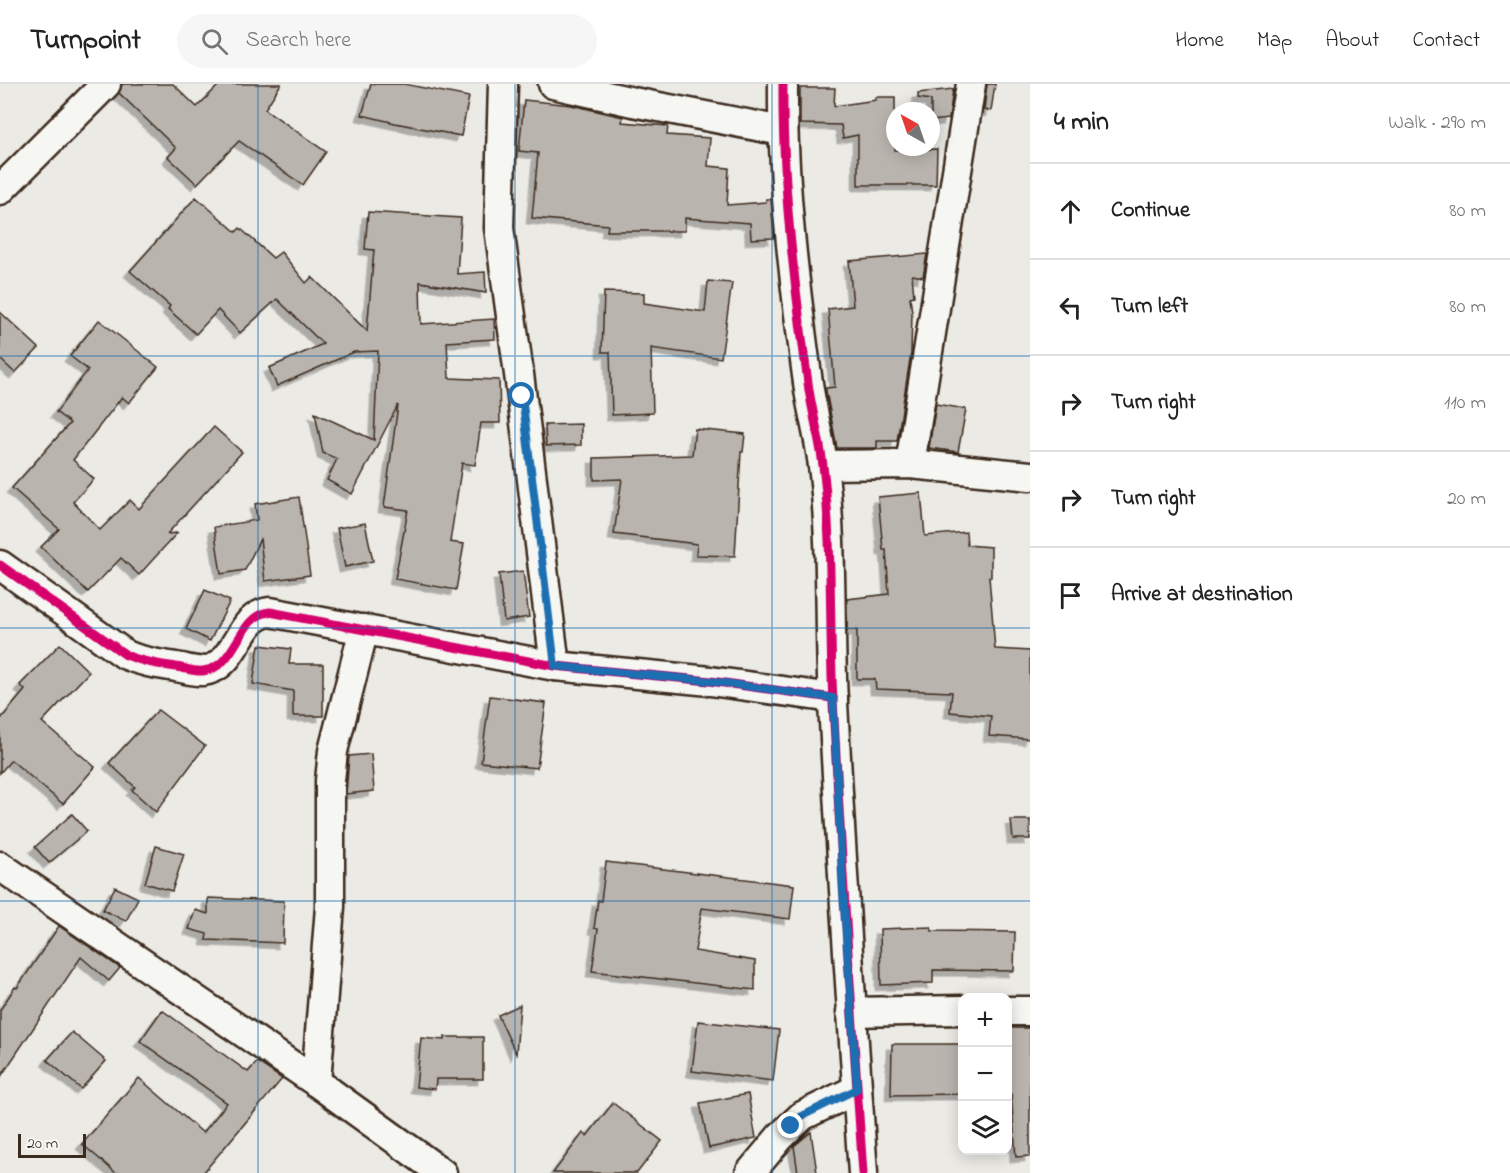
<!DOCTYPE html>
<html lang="en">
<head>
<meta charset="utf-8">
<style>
  body { margin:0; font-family:"Indie Flower",sans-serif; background:#f6f6f6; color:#222 }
  .controls { position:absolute; right:18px; bottom:18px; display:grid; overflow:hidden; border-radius:12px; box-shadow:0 3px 15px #0003 }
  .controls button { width:54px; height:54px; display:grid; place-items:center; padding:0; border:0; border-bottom:2px solid #e0e0e0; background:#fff; color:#222; font:30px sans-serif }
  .compass { position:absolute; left:886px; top:18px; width:54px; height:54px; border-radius:50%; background:#fff; box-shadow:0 3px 15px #0003; rotate:320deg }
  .scale { position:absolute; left:18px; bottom:15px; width:68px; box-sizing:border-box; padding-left:6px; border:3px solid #3b2a1e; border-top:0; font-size:16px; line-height:21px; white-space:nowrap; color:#3b2a1e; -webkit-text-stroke:4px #f6f6f2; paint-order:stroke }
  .stop { position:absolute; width:18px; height:18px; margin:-14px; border:4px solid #1f6fb2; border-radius:50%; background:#fff }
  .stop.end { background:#1f6fb2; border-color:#fff; box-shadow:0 2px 6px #0008 }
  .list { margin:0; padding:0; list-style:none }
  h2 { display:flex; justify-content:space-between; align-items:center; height:78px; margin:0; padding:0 24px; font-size:26px }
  h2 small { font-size:20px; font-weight:400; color:#767676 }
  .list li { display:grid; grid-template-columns:39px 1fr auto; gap:18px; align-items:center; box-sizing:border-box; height:96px; padding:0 24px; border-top:2px solid #e0e0e0 }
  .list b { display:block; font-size:22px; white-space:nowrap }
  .list em { font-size:20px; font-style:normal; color:#767676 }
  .icon { flex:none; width:33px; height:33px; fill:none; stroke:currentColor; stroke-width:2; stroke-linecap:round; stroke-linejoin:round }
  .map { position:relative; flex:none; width:1030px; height:1089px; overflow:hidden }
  header { display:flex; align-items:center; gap:36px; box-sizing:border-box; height:84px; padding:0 30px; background:#fff; border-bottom:2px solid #e0e0e0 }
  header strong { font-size:28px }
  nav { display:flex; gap:33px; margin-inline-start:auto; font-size:21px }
  .search { width:420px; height:54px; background:#f6f6f6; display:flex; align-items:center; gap:15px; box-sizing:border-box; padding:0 21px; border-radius:33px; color:#767676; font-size:22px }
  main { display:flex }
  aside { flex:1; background:#fff }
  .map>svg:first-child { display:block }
</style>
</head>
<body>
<header>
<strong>Turnpoint</strong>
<div class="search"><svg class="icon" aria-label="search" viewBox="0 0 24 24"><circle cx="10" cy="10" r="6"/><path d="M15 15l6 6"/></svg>Search here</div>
<nav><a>Home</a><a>Map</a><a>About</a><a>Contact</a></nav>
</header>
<main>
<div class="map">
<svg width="1030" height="1089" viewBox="0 0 1030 1089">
  <defs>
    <filter id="shadow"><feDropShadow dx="-5.5" dy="5.5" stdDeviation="0" flood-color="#0004"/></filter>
  </defs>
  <rect width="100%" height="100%" fill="#ebeae5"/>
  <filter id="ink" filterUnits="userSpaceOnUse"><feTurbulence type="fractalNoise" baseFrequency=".0167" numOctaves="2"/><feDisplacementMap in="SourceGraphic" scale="12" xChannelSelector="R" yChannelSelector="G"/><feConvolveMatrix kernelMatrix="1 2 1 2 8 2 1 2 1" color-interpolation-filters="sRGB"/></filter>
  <g filter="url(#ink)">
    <!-- building -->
    <g fill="#bab4ae" stroke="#3b2a1e" stroke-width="1.5" filter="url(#shadow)">
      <polygon points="122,0 173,0 197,23 220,0 281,0 265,25 326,68 303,101 239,57 197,100 168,73 176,64 119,9"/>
      <polygon points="371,0 404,0 469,13 461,52 395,39 362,31"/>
      <polygon points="987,0 995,0 991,27 984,26"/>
      <polygon points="800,4 835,4 834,22 876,16 876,13 895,13 895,66 937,65 936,101 858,101 858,51 843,54 841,41 800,40"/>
      <polygon points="953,5 949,35 931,37 931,16 918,14 918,9"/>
      <polygon points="524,16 571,21 623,33 622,38 668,42 667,51 710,54 708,82 729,84 727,121 766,118 766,115 771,115 774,154 751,155 750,139 685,134 685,147 607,147 608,141 532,134 538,69 519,67"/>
      <polygon points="196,113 236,148 240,144 273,174 281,168 306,199 312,193 367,247 374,166 365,165 368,128 461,134 457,190 485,188 486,209 420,198 421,240 494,235 495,255 447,258 449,294 499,296 500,339 481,339 475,381 462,379 450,458 464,460 456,506 395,495 408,426 384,423 398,321 352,410 327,396 337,375 323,369 315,329 374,356 378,267 354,268 277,302 269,284 323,260 277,215 240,249 218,226 196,250 168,225 170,222 130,187"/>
      <polygon points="927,170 923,193 912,191 914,212 910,213 912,228 911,269 897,357 877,357 877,364 837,364 826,307 826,304 835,303 828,225 853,222 849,177"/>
      <polygon points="708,197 732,199 721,274 651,264 653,329 612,331 610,268 602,268 604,208 644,209 644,219 705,228"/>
      <polygon points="0,228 39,264 15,289 0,275"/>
      <polygon points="99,236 158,283 129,319 122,313 73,376 94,395 73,418 100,446 130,416 139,425 214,343 242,368 167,450 177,449 139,491 121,474 88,508 41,463 59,445 12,404 70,339 56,328 88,286 70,272"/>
      <polygon points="936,320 966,325 958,368 929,364"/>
      <polygon points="581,340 581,361 546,362 545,341"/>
      <polygon points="695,345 745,350 743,368 741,368 735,472 696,471 697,460 614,450 622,395 594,396 594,374 692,371"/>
      <polygon points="921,409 925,452 966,448 967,461 991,463 991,493 989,493 995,565 1030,567 1030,655 989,652 991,632 950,628 952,608 876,605 875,595 857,595 857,546 847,546 847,515 889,510 886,466 883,466 878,413"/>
      <polygon points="299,413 310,491 265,497 260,455 245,486 221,490 214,443 257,436 255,420"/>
      <polygon points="365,439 373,477 345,483 337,444"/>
      <polygon points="523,487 529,533 504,537 499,490"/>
      <polygon points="205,506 230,517 210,557 186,545"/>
      <polygon points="60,560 89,588 42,638 95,683 63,720 11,676 0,689 0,636 25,606 20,601"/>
      <polygon points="259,561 291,565 289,580 323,580 323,632 293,632 293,607 253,600"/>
      <polygon points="490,612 546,619 537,684 481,678"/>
      <polygon points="158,626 205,662 156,728 132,706 135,703 109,679"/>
      <polygon points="371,670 374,707 346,710 349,672"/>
      <polygon points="72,730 87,747 49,779 35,763"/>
      <polygon points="1011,736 1030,736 1030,755 1013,755"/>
      <polygon points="156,762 184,770 172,807 145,799"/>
      <polygon points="606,778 794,801 790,835 702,824 695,867 755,877 755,906 592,887 598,845 594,844 598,816 601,817"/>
      <polygon points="115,803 138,814 126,837 103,826"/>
      <polygon points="208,814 284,817 283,859 206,856 207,850 189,845 195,826 208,830"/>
      <polygon points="59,842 120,884 109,897 81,873 0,994 0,926 15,903 17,904"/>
      <polygon points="931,843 932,847 1015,848 1014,887 933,886 933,899 881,901 880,845"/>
      <polygon points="520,921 516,970 498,931"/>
      <polygon points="162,926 248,988 257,978 282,995 203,1089 116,1089 82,1060 139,994 203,1049 227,1019 140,957"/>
      <polygon points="698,937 779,946 773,997 692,987"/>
      <polygon points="1008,944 1030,944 1030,1072 1016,1073 1011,1010 1008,1010"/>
      <polygon points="72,948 106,977 81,1005 47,976"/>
      <polygon points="445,953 483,953 483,995 436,995 435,1005 416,1003 421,954 445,956"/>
      <polygon points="892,960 963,960 963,1010 891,1011"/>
      <polygon points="748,1010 756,1054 709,1064 700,1019"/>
      <polygon points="613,1019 662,1057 637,1089 553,1089 583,1049 587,1052"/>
      <polygon points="811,1048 817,1089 798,1089 794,1062"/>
    </g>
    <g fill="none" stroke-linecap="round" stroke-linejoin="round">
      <defs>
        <g id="minor">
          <polyline points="503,0 499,144 519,290 555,582"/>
          <polyline points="553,0 633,18 782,47"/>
          <path d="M783 0C782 102 795 205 809 306 813 331 820 356 823 382 833 460 829 539 833 618 841 775 852 932 863 1089"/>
          <polyline points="0,106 106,0"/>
          <polyline points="910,380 971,0"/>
          <polyline points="823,381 910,380 1030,392"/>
          <path d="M0 481 126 571C142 578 158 580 176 583 184 584 195 588 203 587 238 583 237 531 270 528L555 582 710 597 833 614"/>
          <polyline points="0,782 316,998 442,1089"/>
          <polyline points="1008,927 1030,927"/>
          <polyline points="851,928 962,926"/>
          <polyline points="316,998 330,823 330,697 333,667 364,545"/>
          <polyline points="750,1089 780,1053 802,1032 857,1005"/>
        </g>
      </defs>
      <!-- minor casing -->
      <use href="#minor" stroke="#3b2a1e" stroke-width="33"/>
      <!-- minor -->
      <use href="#minor" stroke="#f6f6f2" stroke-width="28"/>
      <defs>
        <g id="cycleway">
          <path d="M783 0C782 102 795 205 809 306 813 331 820 356 823 382 833 460 829 539 833 618 841 775 852 932 863 1089"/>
          <path d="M0 481 126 571C142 578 158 580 176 583 184 584 195 588 203 587 238 583 237 531 270 528L555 582 710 597 833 614"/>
        </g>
      </defs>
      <!-- cycleway casing -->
      <use href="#cycleway" stroke="#f6f6f2" stroke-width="13"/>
      <!-- cycleway -->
      <use href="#cycleway" stroke="#d6006c" stroke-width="9"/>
    </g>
  </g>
  <g fill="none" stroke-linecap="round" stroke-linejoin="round" filter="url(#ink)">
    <!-- route -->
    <polyline stroke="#1f6fb2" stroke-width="8" points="522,312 555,582 710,597 833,614 843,808 857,1005 802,1032 791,1042"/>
  </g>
  <!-- grid -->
  <path fill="none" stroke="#1f6fb2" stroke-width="1.5" stroke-opacity="0.55" d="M258 0V1089M515 0V1089M772 0V1089M0 272H1030M0 544H1030M0 817H1030"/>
</svg>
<div class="controls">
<button>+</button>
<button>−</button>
<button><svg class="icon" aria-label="layers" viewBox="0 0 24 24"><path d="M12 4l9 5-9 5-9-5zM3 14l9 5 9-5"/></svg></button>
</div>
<svg class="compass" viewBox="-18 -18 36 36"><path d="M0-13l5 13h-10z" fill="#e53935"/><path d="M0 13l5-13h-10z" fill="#767676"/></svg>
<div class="scale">20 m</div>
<div class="stop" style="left:522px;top:312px"></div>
<div class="stop end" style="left:791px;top:1042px"></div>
</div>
<aside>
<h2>4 min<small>Walk · 290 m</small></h2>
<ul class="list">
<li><svg class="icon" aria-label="ahead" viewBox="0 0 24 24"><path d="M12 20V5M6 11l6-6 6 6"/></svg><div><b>Continue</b></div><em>80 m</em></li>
<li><svg class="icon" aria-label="left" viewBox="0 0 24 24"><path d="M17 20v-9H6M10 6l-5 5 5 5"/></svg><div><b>Turn left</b></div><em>80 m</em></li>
<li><svg class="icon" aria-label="right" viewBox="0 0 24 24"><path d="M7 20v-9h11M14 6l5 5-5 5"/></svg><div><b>Turn right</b></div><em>110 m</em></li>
<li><svg class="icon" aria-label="right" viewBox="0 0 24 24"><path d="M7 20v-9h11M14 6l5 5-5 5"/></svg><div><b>Turn right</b></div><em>20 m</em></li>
<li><svg class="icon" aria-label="arrive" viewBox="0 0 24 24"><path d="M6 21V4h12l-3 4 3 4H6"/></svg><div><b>Arrive at destination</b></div></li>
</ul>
</aside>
</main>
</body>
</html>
